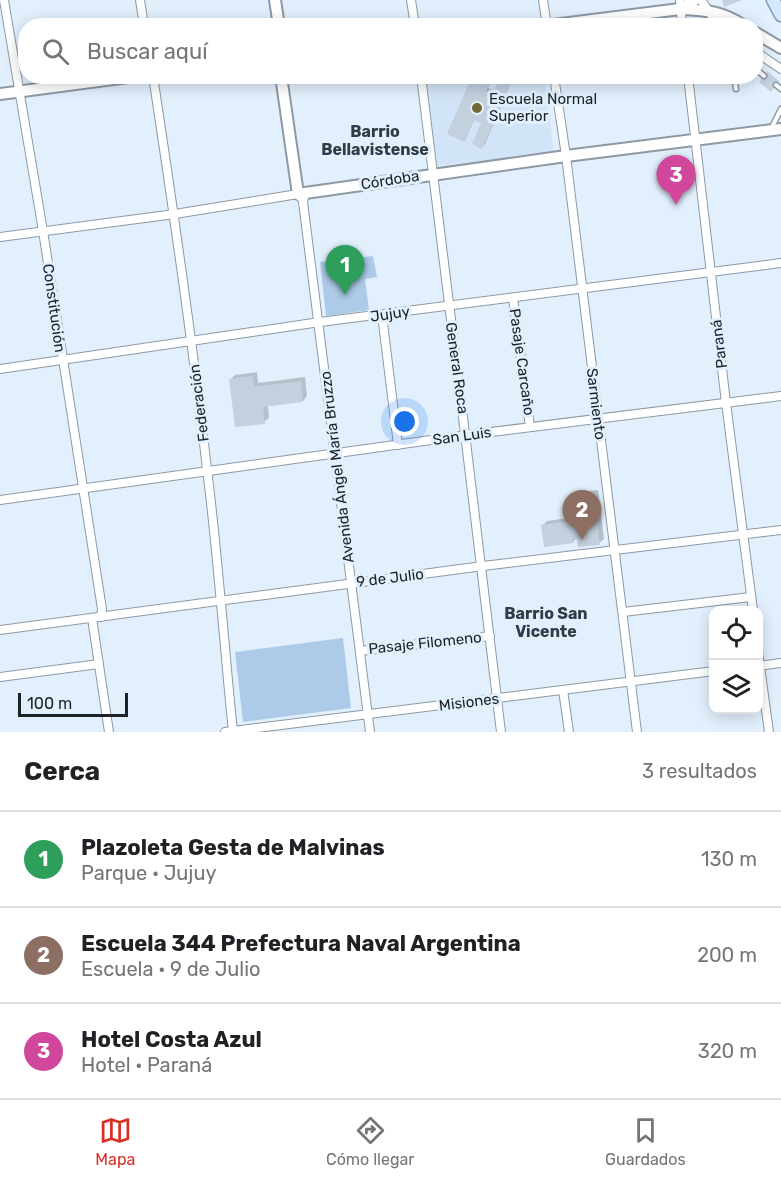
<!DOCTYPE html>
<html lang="es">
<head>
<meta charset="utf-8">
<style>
  body { margin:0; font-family:Rubik,sans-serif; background:#f6f6f6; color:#202124 }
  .controls { position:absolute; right:18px; bottom:18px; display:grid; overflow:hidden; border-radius:12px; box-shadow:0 3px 15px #0003 }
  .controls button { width:54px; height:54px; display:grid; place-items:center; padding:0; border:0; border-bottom:2px solid #e0e0e0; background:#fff; color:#202124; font:30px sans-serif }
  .scale { position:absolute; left:18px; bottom:15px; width:110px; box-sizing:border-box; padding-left:6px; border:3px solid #1d2227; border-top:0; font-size:16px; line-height:21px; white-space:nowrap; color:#1d2227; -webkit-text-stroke:4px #e2f0fd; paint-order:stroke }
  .you { position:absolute; left:405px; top:422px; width:21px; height:21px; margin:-15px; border:4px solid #fff; border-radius:50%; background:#1a73e8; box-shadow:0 0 0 9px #1a73e833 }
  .badge { display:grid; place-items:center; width:39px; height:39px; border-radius:50%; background:#d93025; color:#fff; font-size:20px; font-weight:700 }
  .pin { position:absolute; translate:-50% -50px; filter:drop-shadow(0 2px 3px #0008) }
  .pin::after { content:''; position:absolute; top:32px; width:21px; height:18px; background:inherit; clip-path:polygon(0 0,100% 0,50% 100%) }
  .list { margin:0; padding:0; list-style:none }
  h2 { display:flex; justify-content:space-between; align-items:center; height:78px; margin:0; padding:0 24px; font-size:26px }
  h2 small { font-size:20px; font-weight:400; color:#757577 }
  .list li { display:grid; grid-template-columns:39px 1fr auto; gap:18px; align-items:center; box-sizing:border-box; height:96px; padding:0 24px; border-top:2px solid #e0e0e0 }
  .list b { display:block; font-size:22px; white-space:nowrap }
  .list p { margin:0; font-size:20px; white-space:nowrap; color:#757577 }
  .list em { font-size:20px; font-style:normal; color:#757577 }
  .icon { flex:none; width:33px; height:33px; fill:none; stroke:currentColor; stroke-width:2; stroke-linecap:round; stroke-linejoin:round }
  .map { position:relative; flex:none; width:781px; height:732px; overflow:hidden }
  .search { position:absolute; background:#fff; box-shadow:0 3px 15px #0003; left:18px; right:18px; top:18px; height:66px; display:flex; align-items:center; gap:15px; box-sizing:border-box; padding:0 21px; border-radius:24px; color:#757577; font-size:22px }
  .sheet { height:366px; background:#fff }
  nav { display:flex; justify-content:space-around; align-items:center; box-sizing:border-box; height:84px; border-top:2px solid #e0e0e0; background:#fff; font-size:16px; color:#757577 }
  nav a { display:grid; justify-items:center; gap:3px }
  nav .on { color:#d93025 }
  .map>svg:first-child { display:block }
</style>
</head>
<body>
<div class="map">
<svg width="781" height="732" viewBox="0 0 781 732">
  <rect width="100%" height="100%" fill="#e2f0fd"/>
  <!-- built -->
  <polygon fill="#d2e5f8" points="425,77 545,77 554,152 436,166"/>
  <!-- green -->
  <g fill="#adcbe9">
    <polygon points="373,256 377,277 365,279 369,310 326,316 320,262"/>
    <polygon points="343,638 351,708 243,722 235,652"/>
  </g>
  <!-- shadow -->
  <g fill="#0003">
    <polygon points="473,76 493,76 488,88 496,91 502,76 514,76 485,144 482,147 483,122 475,119 464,140"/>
    <polygon points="257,372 258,383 305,377 307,396 303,401 268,405 269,418 264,422 230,380 235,375"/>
    <polygon points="598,490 604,539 599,543 578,536 573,542 543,525 547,521 575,517 573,506 578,502 585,501 584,496 589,491"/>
  </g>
  <!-- building -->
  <g fill="#c3d0dd">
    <polygon points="722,0 742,0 724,7"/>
    <polygon points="767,71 779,81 771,92 759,82"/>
    <polygon points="472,76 492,76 486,92 493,94 500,76 514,76 482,149 472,144 481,123 474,120 465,142 447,134"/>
    <polygon points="253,376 254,387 301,381 303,402 263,407 265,424 235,427 229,379"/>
    <polygon points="594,494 600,545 578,547 577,539 573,539 574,543 544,547 541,525 570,521 571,526 574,526 572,506 579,505 579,510 585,510 583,495"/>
  </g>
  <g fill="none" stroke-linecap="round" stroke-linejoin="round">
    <defs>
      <g id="lane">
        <polyline points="756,69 764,76"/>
        <polyline points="734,76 736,89"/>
        <polyline points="776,85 781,89"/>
        <polyline points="772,127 781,109"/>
      </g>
      <g id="street">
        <polyline points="4,0 43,231 102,609 101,617"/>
        <polyline points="140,0 144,26"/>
        <polyline points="411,0 415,26"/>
        <polyline points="543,0 547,26"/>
        <polyline points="680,0 682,26"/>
        <polyline points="701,0 719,26"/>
        <polyline points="756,52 781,69"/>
        <path d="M153 76C173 207 192 338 207 469 218 556 224 644 233 732"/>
        <path d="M421 76C448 295 475 513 501 732"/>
        <polyline points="554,76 566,156 637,732"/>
        <polyline points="688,76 726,403 753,610"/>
        <polyline points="305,193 303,202 370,732"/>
        <polyline points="0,237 175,214 298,194 300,197"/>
        <polyline points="513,298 530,427"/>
        <polyline points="382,315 398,445"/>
        <polyline points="0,369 320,322 781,263"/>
        <polyline points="0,500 467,435 781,396"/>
        <polyline points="623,612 751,597"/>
        <polyline points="92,618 109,732"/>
        <polyline points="0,630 483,566 781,530"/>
        <polyline points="360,651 490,636"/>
        <polyline points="758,652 769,732"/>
        <polyline points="758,666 781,663"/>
        <polyline points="0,677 99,664"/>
        <polyline points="563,690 569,732"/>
        <polyline points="225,732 714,671"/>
      </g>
      <g id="secondary">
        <polyline points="275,0 279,26"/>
        <path d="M682 9C706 10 724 12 744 26"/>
        <polyline points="545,26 680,9 695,0"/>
        <polyline points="756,33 781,48"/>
        <polyline points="281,76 298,194 566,156 781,129"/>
        <polyline points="0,94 136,76"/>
      </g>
      <polyline id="primary" points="773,0 781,15"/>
    </defs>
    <!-- lane casing -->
    <use href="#lane" stroke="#8d99a5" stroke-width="7"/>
    <!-- street casing -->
    <use href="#street" stroke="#8d99a5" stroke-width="10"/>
    <!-- secondary casing -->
    <use href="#secondary" stroke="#8d99a5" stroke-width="14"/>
    <!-- primary casing -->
    <use href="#primary" stroke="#829ab3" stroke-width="15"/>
    <!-- lane -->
    <use href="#lane" stroke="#fff" stroke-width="4"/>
    <!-- street -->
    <use href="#street" stroke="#fff" stroke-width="8"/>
    <!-- secondary -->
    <use href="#secondary" stroke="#fff" stroke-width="10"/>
    <!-- primary -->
    <use href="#primary" stroke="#d4e9fe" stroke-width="12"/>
  </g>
  <!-- markers -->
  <circle fill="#716734" stroke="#e2f0fd" stroke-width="2" cx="477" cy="108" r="6"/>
  <g text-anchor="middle" stroke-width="6" stroke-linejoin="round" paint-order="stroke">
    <!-- poi labels -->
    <g font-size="15" fill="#1d2227" stroke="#e2f0fd" text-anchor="start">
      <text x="489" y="104">Escuela Normal<tspan x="489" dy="17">Superior</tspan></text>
    </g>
    <!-- street labels -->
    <g font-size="15" fill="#1d2227" stroke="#e2f0fd">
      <text transform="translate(390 180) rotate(-9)" y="5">Córdoba</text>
      <text transform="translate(54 308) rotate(82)" y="5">Constitución</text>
      <text transform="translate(390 314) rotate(-8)" y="5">Jujuy</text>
      <text transform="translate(719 344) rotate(-97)" y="5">Paraná</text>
      <text transform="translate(522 362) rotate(82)" y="5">Pasaje Carcaño</text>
      <text transform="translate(457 368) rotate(82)" y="5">General Roca</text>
      <text transform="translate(199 403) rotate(-97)" y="5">Federación</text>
      <text transform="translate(596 404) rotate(83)" y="5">Sarmiento</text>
      <text transform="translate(462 436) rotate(-8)" y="5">San Luis</text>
      <text transform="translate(337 467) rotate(-97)" y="5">Avenida Ángel María Bruzzo</text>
      <text transform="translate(390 578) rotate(-7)" y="5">9 de Julio</text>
      <text transform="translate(425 643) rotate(-6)" y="5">Pasaje Filomeno</text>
      <text transform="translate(469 702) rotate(-7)" y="5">Misiones</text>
    </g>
    <!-- neighbourhood labels -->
    <g font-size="16" font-weight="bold" fill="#303b45" stroke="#e2f0fd">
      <text x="375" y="137">Barrio<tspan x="375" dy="18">Bellavistense</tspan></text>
      <text x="546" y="619">Barrio San<tspan x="546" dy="18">Vicente</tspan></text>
    </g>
  </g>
</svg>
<div class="controls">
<button><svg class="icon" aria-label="locate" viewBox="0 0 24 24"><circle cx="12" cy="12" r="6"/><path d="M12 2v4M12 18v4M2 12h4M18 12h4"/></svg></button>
<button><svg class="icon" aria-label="layers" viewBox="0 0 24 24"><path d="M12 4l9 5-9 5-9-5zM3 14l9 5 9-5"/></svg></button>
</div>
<div class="scale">100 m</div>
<div class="you"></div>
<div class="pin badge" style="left:345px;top:295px;background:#2e9e5b">1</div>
<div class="pin badge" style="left:582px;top:540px;background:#8d6e63">2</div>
<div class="pin badge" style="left:676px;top:205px;background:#d1479c">3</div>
<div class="search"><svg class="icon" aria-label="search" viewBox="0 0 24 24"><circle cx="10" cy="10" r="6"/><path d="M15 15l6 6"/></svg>Buscar aquí</div>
</div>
<section class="sheet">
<h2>Cerca<small>3 resultados</small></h2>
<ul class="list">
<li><span class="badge" style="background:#2e9e5b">1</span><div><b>Plazoleta Gesta de Malvinas</b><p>Parque · Jujuy</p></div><em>130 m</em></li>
<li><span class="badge" style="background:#8d6e63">2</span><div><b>Escuela 344 Prefectura Naval Argentina</b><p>Escuela · 9 de Julio</p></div><em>200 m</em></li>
<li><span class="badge" style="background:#d1479c">3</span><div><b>Hotel Costa Azul</b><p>Hotel · Paraná</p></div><em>320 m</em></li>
</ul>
</section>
<nav>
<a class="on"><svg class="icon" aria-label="map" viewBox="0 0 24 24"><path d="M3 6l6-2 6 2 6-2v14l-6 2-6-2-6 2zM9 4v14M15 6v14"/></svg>Mapa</a>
<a><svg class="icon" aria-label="directions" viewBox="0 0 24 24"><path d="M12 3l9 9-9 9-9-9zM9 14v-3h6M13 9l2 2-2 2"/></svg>Cómo llegar</a>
<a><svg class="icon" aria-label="saved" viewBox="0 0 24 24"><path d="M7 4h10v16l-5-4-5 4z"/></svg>Guardados</a>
</nav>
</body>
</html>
